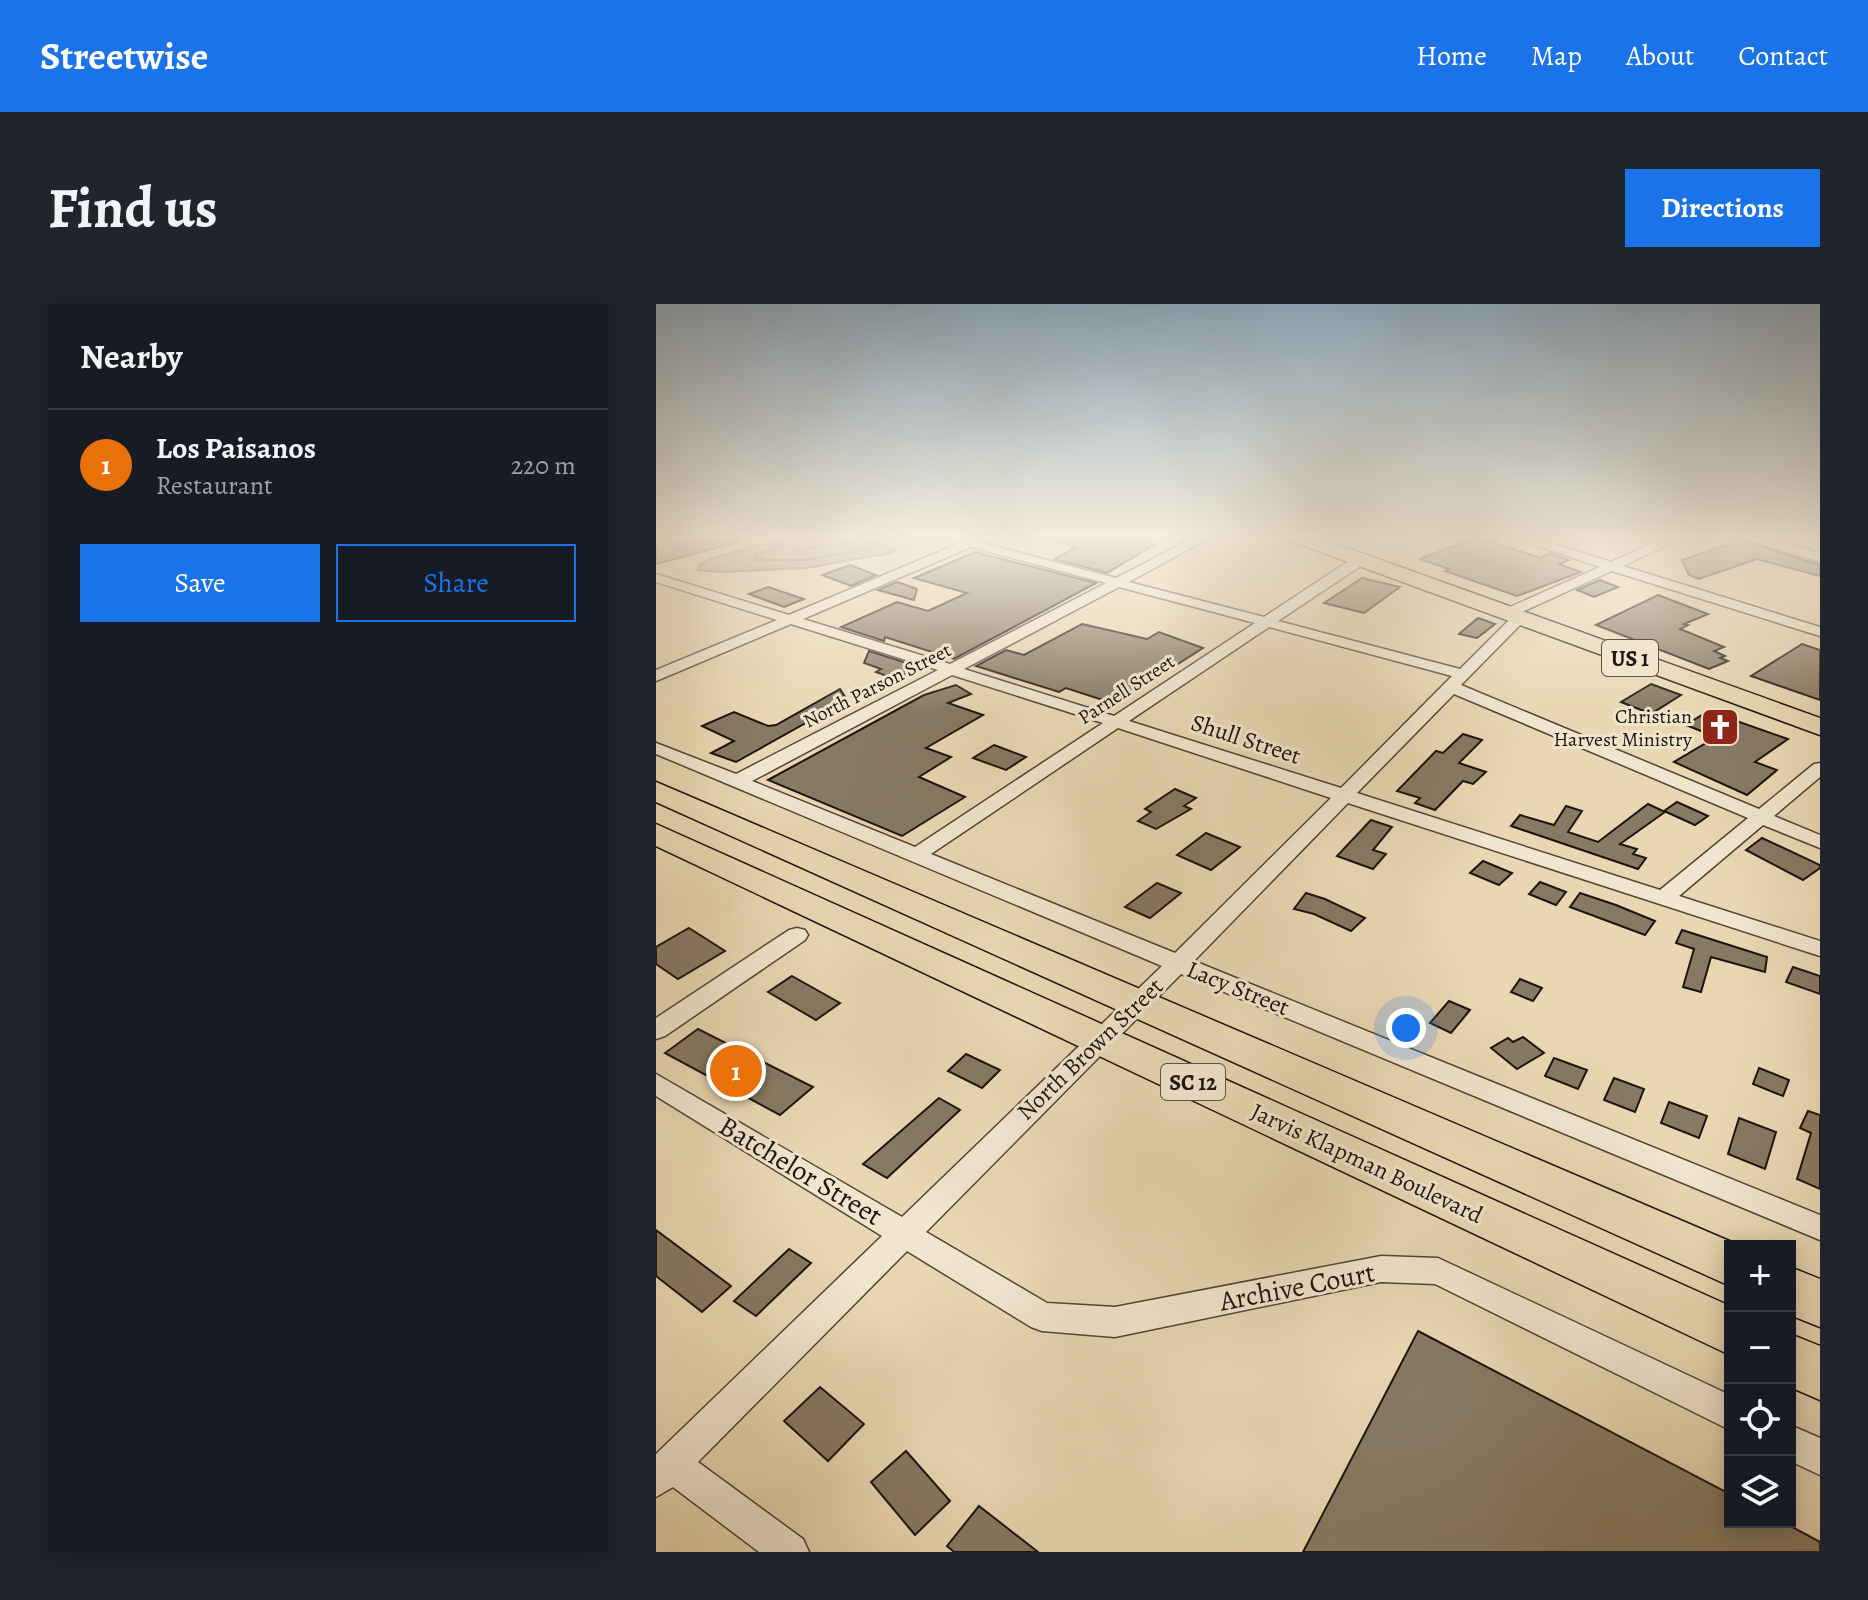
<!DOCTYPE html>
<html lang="en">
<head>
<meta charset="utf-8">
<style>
  body { margin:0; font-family:Alegreya,serif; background:#20242c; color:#f1f3f6 }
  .controls { position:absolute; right:24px; bottom:24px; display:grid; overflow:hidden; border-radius:0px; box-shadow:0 4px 20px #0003 }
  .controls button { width:72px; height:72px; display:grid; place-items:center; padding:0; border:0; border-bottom:2px solid #363941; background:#171b24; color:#f1f3f6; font:40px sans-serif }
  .you { position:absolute; left:750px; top:724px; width:28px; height:28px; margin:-20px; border:6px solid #fff; border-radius:50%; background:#1a73e8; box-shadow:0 0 0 12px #1a73e833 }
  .badge { display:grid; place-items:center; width:52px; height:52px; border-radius:50%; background:#1a73e8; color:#fff; font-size:26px; font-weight:700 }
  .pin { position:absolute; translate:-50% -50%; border:4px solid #fff; box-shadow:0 2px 8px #0006 }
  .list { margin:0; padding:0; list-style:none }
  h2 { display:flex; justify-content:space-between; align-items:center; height:104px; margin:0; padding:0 32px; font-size:34px }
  h2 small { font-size:26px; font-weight:400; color:#9ea1a6 }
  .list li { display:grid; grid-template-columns:52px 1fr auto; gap:24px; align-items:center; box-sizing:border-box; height:112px; padding:0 32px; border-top:2px solid #363941 }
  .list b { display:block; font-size:30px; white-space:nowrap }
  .list p { margin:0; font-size:26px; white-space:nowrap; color:#9ea1a6 }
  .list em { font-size:26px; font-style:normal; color:#9ea1a6 }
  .actions { display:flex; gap:16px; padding:24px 32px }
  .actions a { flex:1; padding:18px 0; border:2px solid #1a73e8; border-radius:0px; text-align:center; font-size:28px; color:#1a73e8 }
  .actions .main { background:#1a73e8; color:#fff }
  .icon { flex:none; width:44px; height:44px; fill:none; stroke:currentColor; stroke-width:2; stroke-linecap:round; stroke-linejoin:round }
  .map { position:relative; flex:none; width:1164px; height:1248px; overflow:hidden; border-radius:0px }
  header { display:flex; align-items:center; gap:48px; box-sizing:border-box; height:112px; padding:0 40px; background:#1a73e8; color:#fff }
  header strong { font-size:38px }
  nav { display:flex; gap:44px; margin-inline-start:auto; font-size:28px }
  .intro { display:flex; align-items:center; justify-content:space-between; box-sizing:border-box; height:192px; padding:0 48px }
  h1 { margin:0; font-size:56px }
  .button { padding:20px 36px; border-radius:0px; background:#1a73e8; color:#fff; font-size:28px; font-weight:700 }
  main { display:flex; gap:48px; padding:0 48px }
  aside { flex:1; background:#171b24; border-radius:0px; box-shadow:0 4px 20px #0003 }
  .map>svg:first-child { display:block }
</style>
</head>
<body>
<header>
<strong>Streetwise</strong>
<nav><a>Home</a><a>Map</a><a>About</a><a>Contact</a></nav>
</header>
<div class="intro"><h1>Find us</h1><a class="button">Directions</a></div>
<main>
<aside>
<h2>Nearby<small></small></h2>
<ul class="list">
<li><span class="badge" style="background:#e8710a">1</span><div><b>Los Paisanos</b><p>Restaurant</p></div><em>220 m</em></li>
</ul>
<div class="actions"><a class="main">Save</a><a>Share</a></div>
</aside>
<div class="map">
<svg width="1164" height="1248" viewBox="0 0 1164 1248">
  <rect width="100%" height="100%" fill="#e9d7b3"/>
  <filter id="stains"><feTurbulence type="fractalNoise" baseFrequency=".0025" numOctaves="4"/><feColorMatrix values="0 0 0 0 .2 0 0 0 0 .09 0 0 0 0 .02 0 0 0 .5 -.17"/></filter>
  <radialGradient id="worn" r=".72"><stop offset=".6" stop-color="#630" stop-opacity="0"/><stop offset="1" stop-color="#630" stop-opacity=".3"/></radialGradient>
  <!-- water -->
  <polygon fill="#a4957a" stroke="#6e614e" stroke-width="2" points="134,233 213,233 240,246 229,250 150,264 64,268 42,266 42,262 54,255"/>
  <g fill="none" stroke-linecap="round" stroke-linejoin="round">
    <!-- shore -->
    <g stroke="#605443" stroke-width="2">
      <polyline points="128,233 124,243 100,250 98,256 149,256 212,245 216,242 215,233"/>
      <polyline points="138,233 137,244 141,247 201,237 205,233"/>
    </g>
  </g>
  <!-- building -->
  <g fill="#877963" stroke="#1d140c" stroke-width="2">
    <polygon points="0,233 81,233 82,238 0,260"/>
    <polygon points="402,233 469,233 500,240 451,269 399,255 420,243 402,237"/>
    <polygon points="821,233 884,254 893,249 913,256 903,260 925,268 861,292 789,267 793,265 764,255"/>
    <polygon points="1076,233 1164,261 1164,272 1101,255 1043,275 1033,271 1026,256 1070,241 1075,243"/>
    <polygon points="319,248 440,279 298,355 229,333 228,337 185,323 241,298 272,307 311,289 258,274"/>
    <polygon points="194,261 220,271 195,282 166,271"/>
    <polygon points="706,274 744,283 708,309 668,299"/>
    <polygon points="944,276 962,283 938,293 921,286"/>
    <polygon points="241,278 261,285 258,296 222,286"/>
    <polygon points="112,283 148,295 128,303 93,290"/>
    <polygon points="1002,291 1052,310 1028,320 1032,321 1024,325 1068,343 1058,347 1069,352 1064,354 1072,357 1053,365 940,321"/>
    <polygon points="822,314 839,320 821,334 803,330"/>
    <polygon points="426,320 491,335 503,328 547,344 459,400 410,384 403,388 320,362 350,346 368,351"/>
    <polygon points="1146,340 1164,346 1164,396 1095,372"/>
    <polygon points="213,347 263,363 239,375 220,368 225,365 208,359"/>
    <polygon points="995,380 1025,391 995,410 965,398"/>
    <polygon points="300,381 315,390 292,399 327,411 270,444 295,453 263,473 309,493 246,532 112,476 268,391"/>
    <polygon points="184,385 191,396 80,458 55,449 78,437 46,422 78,408 112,422 120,421"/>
    <polygon points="1052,407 1132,435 1099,458 1121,466 1091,491 1018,458 1060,433 1030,421"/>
    <polygon points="807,430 826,436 803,459 830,468 817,480 807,477 779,506 759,499 764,494 741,487 780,447 787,449"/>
    <polygon points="338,441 370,453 350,466 317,454"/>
    <polygon points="519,485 540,494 528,502 535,505 500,525 482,517 495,508 489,505"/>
    <polygon points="1021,498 1052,512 1039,521 1008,507"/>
    <polygon points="992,500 1009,508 964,540 981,545 977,550 990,554 982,565 855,522 864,511 898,521 910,502 926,507 912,528 942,538"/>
    <polygon points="715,516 736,523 717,546 730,550 717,565 681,552"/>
    <polygon points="550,529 584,543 555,566 521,551"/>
    <polygon points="1106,534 1164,561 1164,564 1147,576 1090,546"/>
    <polygon points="827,557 856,569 843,581 814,569"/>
    <polygon points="884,578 910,588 900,601 873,590"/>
    <polygon points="501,579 525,589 494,614 469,603"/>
    <polygon points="650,589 669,595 709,614 695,627 658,610 638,605"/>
    <polygon points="924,589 960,601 999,617 989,631 914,603"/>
    <polygon points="33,624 69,647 22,675 0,660 0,643"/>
    <polygon points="1026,626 1111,653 1109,668 1055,653 1045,688 1027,683 1038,645 1020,639"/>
    <polygon points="1137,663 1164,672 1164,690 1130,678"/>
    <polygon points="136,672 184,699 160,716 112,688"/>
    <polygon points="864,675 886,684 877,697 855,688"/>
    <polygon points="793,697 814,706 795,729 774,719"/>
    <polygon points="42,725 157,783 124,811 9,749"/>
    <polygon points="867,733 888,749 861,765 835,744 852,734 857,738"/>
    <polygon points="310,750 344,766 326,784 292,767"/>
    <polygon points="898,754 931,766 922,785 889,772"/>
    <polygon points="1103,764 1133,776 1127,792 1097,780"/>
    <polygon points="958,774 988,785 979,808 948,796"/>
    <polygon points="283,794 304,806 231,874 207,860"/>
    <polygon points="1013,798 1051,812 1043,834 1005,819"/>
    <polygon points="1152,807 1164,811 1164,885 1141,875 1155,829 1144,824"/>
    <polygon points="1083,814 1120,828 1109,865 1072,850"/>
    <polygon points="0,926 75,982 46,1008 0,972"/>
    <polygon points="133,945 155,959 100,1012 78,997"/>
    <polygon points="762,1027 1074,1190 1074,1218 1127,1218 1164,1238 1164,1248 647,1248"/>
    <polygon points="164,1083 208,1120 172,1157 128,1117"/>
    <polygon points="250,1147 294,1197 259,1231 215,1178"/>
    <polygon points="323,1202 382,1248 298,1248 291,1242"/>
  </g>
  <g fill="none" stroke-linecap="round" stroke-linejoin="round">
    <defs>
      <g id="minor">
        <path d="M318 233H333L326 239 460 274 539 233H555L473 278 608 313 699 253H709V259L622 317 804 365 853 316 872 312V318L863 322 805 381 1103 505 1158 460 1164 459V473L1118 512 1164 531V544L1107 521 1023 592 1164 637V652L692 499 538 657 1164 911V936L525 670 270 928 391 999 459 1003 725 952 782 954 1074 1091V1126L779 980 725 978 459 1033 386 1027 375 1023 251 947 42 1158 147 1235 153 1248H103L17 1183 0 1193V1150L226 932 0 792V770L246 913 506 662 0 450V439L80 470 282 366 135 320 0 377V366L121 316 0 278V270L133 311ZM315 243 450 279 294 360 147 315ZM463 283 599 319 458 412 308 365ZM613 323 796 372 685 484 473 417ZM296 371 447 419 259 543 96 477ZM798 390 1092 514 1004 586 701 489ZM462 424 675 494 519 649 275 550Z"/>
        <polygon points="856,233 876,233 955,258 1010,233 1027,233 967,262 1164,323 1164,332 956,267 857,312 847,312 847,306 944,263"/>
        <polygon points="141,624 149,626 152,631 149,636 9,732 0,735 0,714 133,626"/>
        <polygon points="1134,1121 1164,1134 1164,1171 1134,1157"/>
      </g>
      <polygon id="tertiary" points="1082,233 1106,233 1164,249 1164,258"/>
      <polygon id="primary" points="633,233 661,233 1164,414 1164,431 635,237"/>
      <g id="trunk">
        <polygon points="0,478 1085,942 1074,942 1074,982 0,498"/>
        <polygon points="0,520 1074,1002 1074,1051 0,542"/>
        <polygon points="1134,963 1164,975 1164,1023 1134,1011"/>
        <polygon points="1134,1030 1164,1042 1164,1096 1134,1083"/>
      </g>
    </defs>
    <!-- minor casing -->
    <use href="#minor" stroke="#504536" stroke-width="3"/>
    <!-- tertiary casing -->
    <use href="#tertiary" stroke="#504536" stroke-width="3"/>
    <!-- primary casing -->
    <use href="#primary" stroke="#1d140c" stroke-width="3"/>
    <!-- trunk casing -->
    <use href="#trunk" stroke="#1d140c" stroke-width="3"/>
    <!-- minor -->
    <use href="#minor" fill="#f1e5ce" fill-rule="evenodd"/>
    <!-- tertiary -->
    <use href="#tertiary" fill="#f1e5ce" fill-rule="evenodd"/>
    <!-- primary -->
    <use href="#primary" fill="#e9d7b3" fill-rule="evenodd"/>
    <!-- trunk -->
    <use href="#trunk" fill="#e9d7b3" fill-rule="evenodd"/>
  </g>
  <!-- sky -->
  <linearGradient id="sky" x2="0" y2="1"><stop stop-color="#8da8bc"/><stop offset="0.57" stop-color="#f5eddd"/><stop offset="1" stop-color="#f5eddd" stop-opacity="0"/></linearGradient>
  <rect width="1164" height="408" fill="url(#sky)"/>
  <!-- icons -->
  <defs>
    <symbol id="church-square" viewBox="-11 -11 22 22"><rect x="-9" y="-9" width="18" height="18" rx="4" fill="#8f2418" stroke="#f1e5ce"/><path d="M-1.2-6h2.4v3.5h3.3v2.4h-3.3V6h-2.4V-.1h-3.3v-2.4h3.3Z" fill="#fff"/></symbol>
  </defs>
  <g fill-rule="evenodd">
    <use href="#church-square" x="1042" y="401" width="44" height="44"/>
  </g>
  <g text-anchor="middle" stroke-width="6" stroke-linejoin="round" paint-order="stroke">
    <!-- far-street labels -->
    <g font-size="20" fill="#1d140c" stroke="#f1e5ce">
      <text transform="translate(221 381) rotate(-27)" y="7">North Parson Street</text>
      <text transform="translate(470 385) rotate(-33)" y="7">Parnell Street</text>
    </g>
    <!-- far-poi labels -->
    <g font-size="20" fill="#1d140c" stroke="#f1e5ce" text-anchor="end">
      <text x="1036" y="419">Christian<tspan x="1036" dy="23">Harvest Ministry</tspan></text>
    </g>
    <!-- shield labels -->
    <g fill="#f1e5ce" stroke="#5d5346" stroke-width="2">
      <rect x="946" y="336" width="56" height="36" rx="6"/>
      <rect x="505" y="760" width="64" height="36" rx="6"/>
    </g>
    <g font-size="22" font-weight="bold" fill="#1d140c">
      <text x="974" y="362">US 1</text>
      <text x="537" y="786">SC 12</text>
    </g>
    <!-- street labels -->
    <g font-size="24" fill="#1d140c" stroke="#f1e5ce">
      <text transform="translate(590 435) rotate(18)" y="8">Shull Street</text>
      <text transform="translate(582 684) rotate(22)" y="8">Lacy Street</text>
      <text transform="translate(434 745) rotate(-44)" y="8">North Brown Street</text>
      <text transform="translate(711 859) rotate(25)" y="8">Jarvis Klapman Boulevard</text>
    </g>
    <!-- near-street labels -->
    <g font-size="28" fill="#1d140c" stroke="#f1e5ce">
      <text transform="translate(145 866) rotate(31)" y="10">Batchelor Street</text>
      <text transform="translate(641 982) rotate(-11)" y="10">Archive Court</text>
    </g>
  </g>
  <rect width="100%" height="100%" filter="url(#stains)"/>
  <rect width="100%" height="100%" fill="url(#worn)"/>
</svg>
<div class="controls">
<button>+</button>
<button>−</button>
<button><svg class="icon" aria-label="locate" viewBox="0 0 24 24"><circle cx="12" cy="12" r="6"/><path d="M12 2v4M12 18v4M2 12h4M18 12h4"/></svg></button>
<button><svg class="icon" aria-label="layers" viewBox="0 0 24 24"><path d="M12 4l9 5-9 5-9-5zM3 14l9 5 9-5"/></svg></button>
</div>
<div class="you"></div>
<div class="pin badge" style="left:80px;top:767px;background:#e8710a">1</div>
</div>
</main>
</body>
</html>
